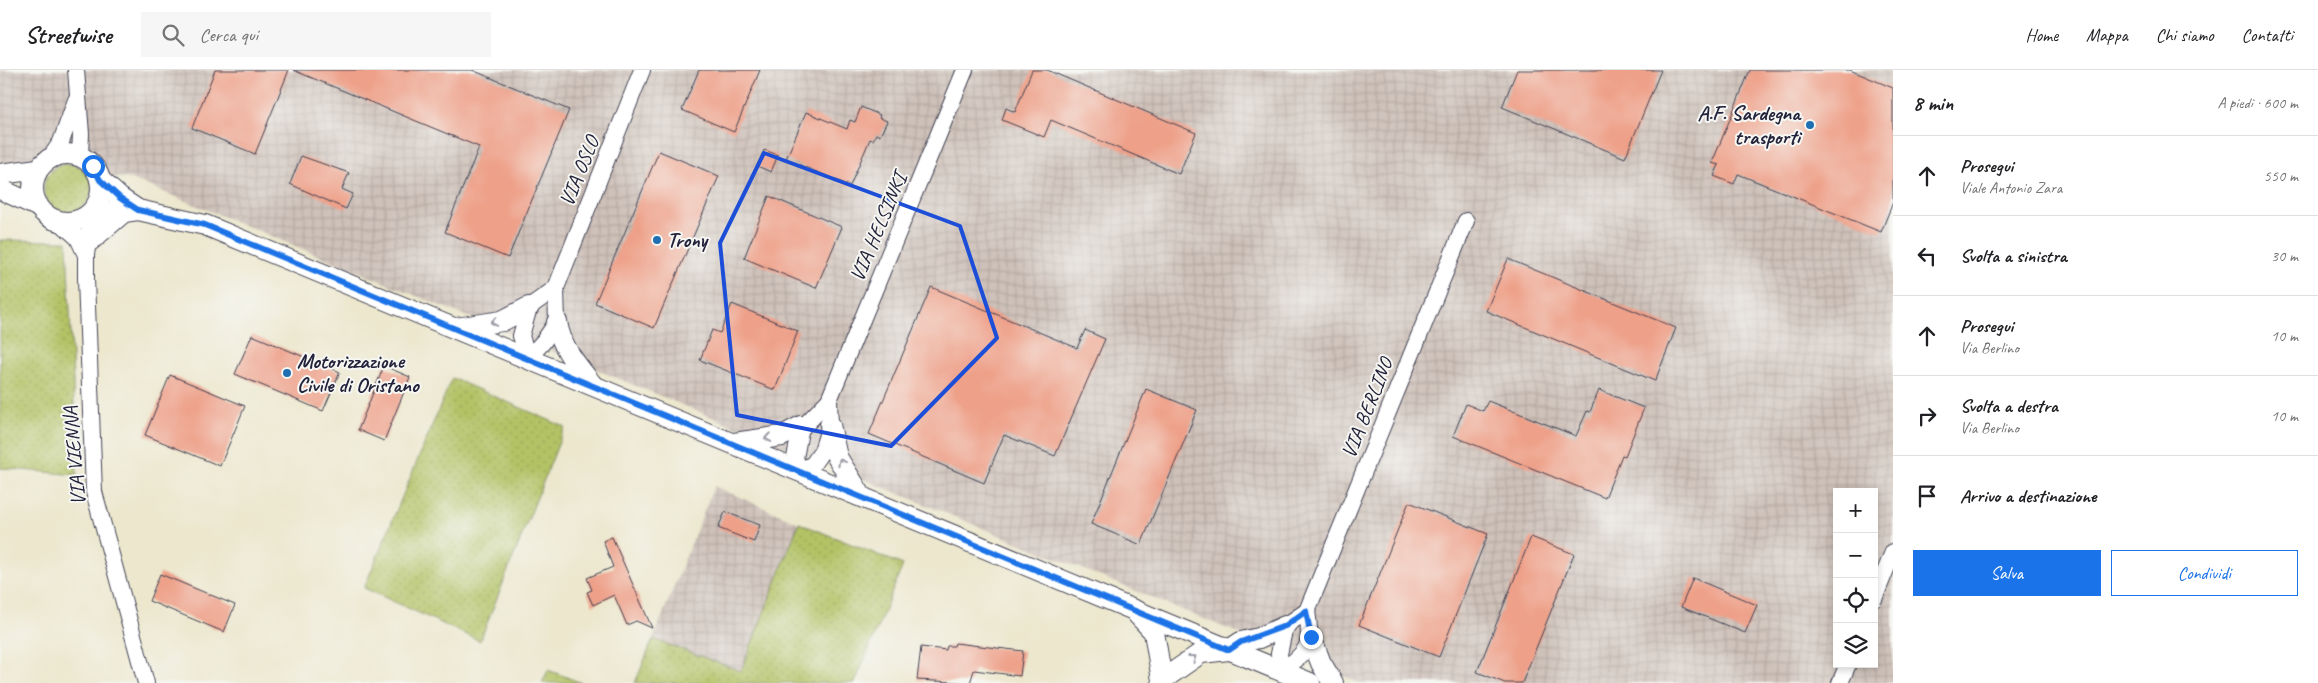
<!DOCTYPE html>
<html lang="it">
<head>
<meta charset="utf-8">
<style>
  body { margin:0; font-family:Caveat,sans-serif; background:#f6f6f6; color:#202124 }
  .controls { position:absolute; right:15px; bottom:15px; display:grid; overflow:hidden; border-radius:0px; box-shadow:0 2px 8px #0003 }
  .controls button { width:45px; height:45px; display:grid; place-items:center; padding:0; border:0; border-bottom:1px solid #e0e0e0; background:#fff; color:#202124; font:25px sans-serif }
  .stop { position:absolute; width:15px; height:15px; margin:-11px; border:4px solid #1a73e8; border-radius:50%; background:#fff }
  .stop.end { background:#1a73e8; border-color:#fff; box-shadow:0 1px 5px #0008 }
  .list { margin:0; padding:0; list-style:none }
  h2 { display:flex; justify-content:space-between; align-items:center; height:65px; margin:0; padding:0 20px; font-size:21px }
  h2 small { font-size:16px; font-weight:400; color:#757577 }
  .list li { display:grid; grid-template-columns:32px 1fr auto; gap:15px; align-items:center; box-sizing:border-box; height:80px; padding:0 20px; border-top:1px solid #e0e0e0 }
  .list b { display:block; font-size:19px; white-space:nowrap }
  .list p { margin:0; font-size:16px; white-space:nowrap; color:#757577 }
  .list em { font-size:16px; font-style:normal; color:#757577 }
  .actions { display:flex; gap:10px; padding:15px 20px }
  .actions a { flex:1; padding:11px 0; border:1px solid #1a73e8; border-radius:0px; text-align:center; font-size:18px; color:#1a73e8 }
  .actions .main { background:#1a73e8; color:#fff }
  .icon { flex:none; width:28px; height:28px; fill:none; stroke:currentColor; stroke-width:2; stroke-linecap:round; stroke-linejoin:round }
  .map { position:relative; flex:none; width:1893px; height:613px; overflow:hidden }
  header { display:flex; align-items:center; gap:30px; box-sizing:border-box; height:70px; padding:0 25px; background:#fff; border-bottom:1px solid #e0e0e0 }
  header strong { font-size:24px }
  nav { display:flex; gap:28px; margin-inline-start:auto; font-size:18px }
  .search { width:350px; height:45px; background:#f6f6f6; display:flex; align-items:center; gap:12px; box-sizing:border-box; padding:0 18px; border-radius:0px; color:#757577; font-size:19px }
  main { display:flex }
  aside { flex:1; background:#fff }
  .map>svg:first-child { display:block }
</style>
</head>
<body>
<header>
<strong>Streetwise</strong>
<div class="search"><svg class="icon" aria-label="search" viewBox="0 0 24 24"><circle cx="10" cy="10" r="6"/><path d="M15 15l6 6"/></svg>Cerca qui</div>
<nav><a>Home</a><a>Mappa</a><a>Chi siamo</a><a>Contatti</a></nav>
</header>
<main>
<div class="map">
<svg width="1893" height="613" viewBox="0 0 1893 613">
  <defs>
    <pattern id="industrial-grid" width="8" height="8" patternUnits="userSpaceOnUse" patternTransform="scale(1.25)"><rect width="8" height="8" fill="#cec1b9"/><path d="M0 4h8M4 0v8" fill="none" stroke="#b1a6a0"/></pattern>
    <pattern id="grass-dots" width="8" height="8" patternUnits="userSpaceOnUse" patternTransform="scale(1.25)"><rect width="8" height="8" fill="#b2c265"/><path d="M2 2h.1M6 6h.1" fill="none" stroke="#99a659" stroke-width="1.8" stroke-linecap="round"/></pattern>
  </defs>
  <rect width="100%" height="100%" fill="#f6f6f2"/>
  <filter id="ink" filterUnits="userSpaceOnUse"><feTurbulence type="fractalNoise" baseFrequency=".02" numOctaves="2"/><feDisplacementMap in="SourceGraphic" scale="10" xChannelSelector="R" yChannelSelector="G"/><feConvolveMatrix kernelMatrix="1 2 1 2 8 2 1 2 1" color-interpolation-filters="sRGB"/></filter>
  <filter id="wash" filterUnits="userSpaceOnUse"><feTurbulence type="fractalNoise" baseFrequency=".0096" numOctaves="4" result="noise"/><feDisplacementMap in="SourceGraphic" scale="20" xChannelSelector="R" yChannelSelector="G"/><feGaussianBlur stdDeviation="1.12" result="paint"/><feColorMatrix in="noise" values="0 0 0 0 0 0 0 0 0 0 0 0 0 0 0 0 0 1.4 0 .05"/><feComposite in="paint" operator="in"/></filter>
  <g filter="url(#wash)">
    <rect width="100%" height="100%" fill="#ece7cd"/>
    <!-- industrial -->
    <g fill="url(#industrial-grid)" fill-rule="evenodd">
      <path d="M0 0H1893V613H1360L132 109 0 94ZM1837 422H1874V594H1837Z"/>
      <polygon points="714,416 799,453 741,602 653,569"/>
    </g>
    <!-- grass -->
    <g fill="url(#grass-dots)" stroke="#6a7250">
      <circle cx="68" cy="118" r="24"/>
      <polygon points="0,170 67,171 77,405 0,398"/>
      <polygon points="452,308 565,357 480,571 364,518"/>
      <polygon points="799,453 903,495 855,613 635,613 653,569 741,601"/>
      <polygon points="548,600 582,613 542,613"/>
    </g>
    <g id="blocks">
      <!-- building -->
      <g fill="#eea089">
        <polygon points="215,0 289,0 255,84 192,58"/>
        <polygon points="293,0 472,0 569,40 508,188 445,162 479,77"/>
        <polygon points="699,0 760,0 734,62 682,40"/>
        <polygon points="1032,0 1047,0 1196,63 1179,104 1051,50 1044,67 1002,50 1006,38 1015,42"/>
        <polygon points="1517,0 1661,0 1625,88 1502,37"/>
        <polygon points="1750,0 1850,0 1893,18 1893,132 1881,162 1738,104 1734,114 1714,106 1719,95 1712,93"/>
        <polygon points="861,37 880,45 879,48 887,51 880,66 876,64 873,70 870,69 850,116 786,89 806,42 847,59 850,50 855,52"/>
        <polygon points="764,80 778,85 771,102 757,96"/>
        <polygon points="659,81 719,106 654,258 595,233"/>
        <polygon points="301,86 349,103 342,119 353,124 346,139 290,114"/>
        <polygon points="769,126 842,157 816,218 744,188"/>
        <polygon points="1508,189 1676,258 1655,311 1486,241"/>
        <polygon points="931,217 1077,278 1085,260 1105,269 1055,386 1004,365 984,413 869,364"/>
        <polygon points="732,234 798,261 775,320 700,290 712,260 720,263"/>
        <polygon points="252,265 340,302 323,341 235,304"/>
        <polygon points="384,296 410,307 384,371 358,360"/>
        <polygon points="170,305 245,336 220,396 145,365"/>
        <polygon points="1146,319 1197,340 1141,475 1091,454"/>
        <polygon points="1599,320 1644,338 1625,386 1622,385 1605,428 1453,366 1466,334 1483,341 1488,331 1576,366 1587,341 1590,342"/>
        <polygon points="1409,432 1488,464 1439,587 1359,555"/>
        <polygon points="725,442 760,455 754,472 718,458"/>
        <polygon points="612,467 652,558 636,551 627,555 614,525 593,535 587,522 592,520 587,508 613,497 603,471"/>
        <polygon points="1531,467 1574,484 1522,613 1505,613 1477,602"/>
        <polygon points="160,504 235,535 224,562 149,531"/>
        <polygon points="1693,508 1757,535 1745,563 1681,537"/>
        <polygon points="955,573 1023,581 1020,606 974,600 970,613 917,610 921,577 946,580 947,576 954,576"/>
      </g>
    </g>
  </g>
  <g filter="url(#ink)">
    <use href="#blocks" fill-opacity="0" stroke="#404051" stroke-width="1"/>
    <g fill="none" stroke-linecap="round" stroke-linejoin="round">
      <defs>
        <g id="minor">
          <polyline points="76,0 81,64 80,86"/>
          <polyline points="50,88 61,72 76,30"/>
          <polyline points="92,142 86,185 86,209 94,422 146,613"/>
          <polyline points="59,151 78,168 86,185"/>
          <polyline points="556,218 529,237 521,266 528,288 543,272 557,252 556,218 642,0"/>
          <polyline points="829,330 807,353 801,356 795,388 800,401 813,394 822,381 830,355 829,330 965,0"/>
          <polyline points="1874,529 1893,482"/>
          <path d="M1307 541C1312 575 1310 580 1282 601L1279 584 1285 556 1307 541 1466 151"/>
          <polyline points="1840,613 1848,594"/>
        </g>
        <g id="major">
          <circle cx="67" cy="118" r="34"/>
          <polyline points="0,104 38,99"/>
          <polyline points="100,110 120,128 138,140 205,155 1310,613"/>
          <polyline points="0,119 39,137"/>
          <polyline points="92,142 124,142 138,140"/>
          <polyline points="90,171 124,142"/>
          <path d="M557 252C561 277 575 293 591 313"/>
          <polyline points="456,258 502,251 529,237"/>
          <polyline points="830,355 837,387 862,427"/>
          <polyline points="734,373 782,366 801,356"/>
          <polyline points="1137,544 1154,562 1162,610 1201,583 1229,580 1241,572 1259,568 1285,556"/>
          <polyline points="1311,567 1321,593 1333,613"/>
        </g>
      </defs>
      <!-- minor casing -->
      <use href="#minor" stroke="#404051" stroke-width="18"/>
      <!-- major casing -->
      <use href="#major" stroke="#404051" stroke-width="22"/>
      <!-- minor -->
      <use href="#minor" stroke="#fff" stroke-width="16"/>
      <!-- major -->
      <use href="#major" stroke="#fff" stroke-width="20"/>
    </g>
    <!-- one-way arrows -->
    <defs><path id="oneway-chevron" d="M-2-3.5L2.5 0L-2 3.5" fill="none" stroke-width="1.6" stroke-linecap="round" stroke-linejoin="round" transform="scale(1.25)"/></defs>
    <g stroke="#9c9ca7">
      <use href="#oneway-chevron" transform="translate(494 252) rotate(170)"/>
      <use href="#oneway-chevron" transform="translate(768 368) rotate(171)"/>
      <use href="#oneway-chevron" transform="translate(841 392) rotate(-119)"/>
      <use href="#oneway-chevron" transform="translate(1193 588) rotate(-36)"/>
    </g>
  </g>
  <g fill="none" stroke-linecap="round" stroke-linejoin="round" filter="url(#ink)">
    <!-- route -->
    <polyline stroke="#1a73e8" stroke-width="6" points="93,96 100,110 120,128 138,140 205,155 1229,580 1241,572 1285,556 1306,541 1311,567"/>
  </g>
  <!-- marked area -->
  <path fill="none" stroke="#1d4ed8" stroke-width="4" stroke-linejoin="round" d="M764 83 960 156 997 268 891 376 737 345 720 173Z"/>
  <!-- markers -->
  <g fill="#1f6fb2" stroke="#f6f6f2" stroke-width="2">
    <circle cx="1810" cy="55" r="5"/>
    <circle cx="657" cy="170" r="5"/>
    <circle cx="287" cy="303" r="5"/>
  </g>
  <g text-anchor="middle" stroke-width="4" stroke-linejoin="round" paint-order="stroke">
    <!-- poi labels -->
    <g font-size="21" font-weight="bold" fill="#22223b" stroke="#f6f6f2" text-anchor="start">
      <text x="1800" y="50" text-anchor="end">A.F. Sardegna<tspan x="1800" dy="24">trasporti</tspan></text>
      <text x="667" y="177">Trony</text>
      <text x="297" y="298">Motorizzazione<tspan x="297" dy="24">Civile di Oristano</tspan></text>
    </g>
    <!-- street labels -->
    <g font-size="21" fill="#22223b" stroke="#f6f6f2">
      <text transform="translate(579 101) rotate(-68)" y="7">VIA OSLO</text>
      <text transform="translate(878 157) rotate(-67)" y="7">VIA HELSINKI</text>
      <text transform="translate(1367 338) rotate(-68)" y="7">VIA BERLINO</text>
      <text transform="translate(74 386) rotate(-95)" y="7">VIA VIENNA</text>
    </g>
  </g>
</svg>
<div class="controls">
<button>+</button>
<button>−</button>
<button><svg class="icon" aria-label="locate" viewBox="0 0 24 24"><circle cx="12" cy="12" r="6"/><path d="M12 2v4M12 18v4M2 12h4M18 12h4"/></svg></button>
<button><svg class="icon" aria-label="layers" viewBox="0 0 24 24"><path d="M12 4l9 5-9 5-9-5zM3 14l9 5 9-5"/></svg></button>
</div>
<div class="stop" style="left:93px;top:96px"></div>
<div class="stop end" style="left:1311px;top:567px"></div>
</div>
<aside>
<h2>8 min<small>A piedi · 600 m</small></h2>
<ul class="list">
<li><svg class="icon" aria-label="ahead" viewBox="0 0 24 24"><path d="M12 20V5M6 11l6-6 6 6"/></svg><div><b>Prosegui</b><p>Viale Antonio Zara</p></div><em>550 m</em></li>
<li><svg class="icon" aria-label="left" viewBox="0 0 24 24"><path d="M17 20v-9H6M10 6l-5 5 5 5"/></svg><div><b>Svolta a sinistra</b></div><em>30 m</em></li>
<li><svg class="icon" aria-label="ahead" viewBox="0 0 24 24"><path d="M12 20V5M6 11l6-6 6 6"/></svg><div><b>Prosegui</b><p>Via Berlino</p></div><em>10 m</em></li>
<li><svg class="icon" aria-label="right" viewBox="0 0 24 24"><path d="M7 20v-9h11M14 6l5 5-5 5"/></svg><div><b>Svolta a destra</b><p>Via Berlino</p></div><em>10 m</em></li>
<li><svg class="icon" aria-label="arrive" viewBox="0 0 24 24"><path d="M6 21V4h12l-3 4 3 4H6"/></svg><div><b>Arrivo a destinazione</b></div></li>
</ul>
<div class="actions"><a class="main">Salva</a><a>Condividi</a></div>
</aside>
</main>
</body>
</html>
